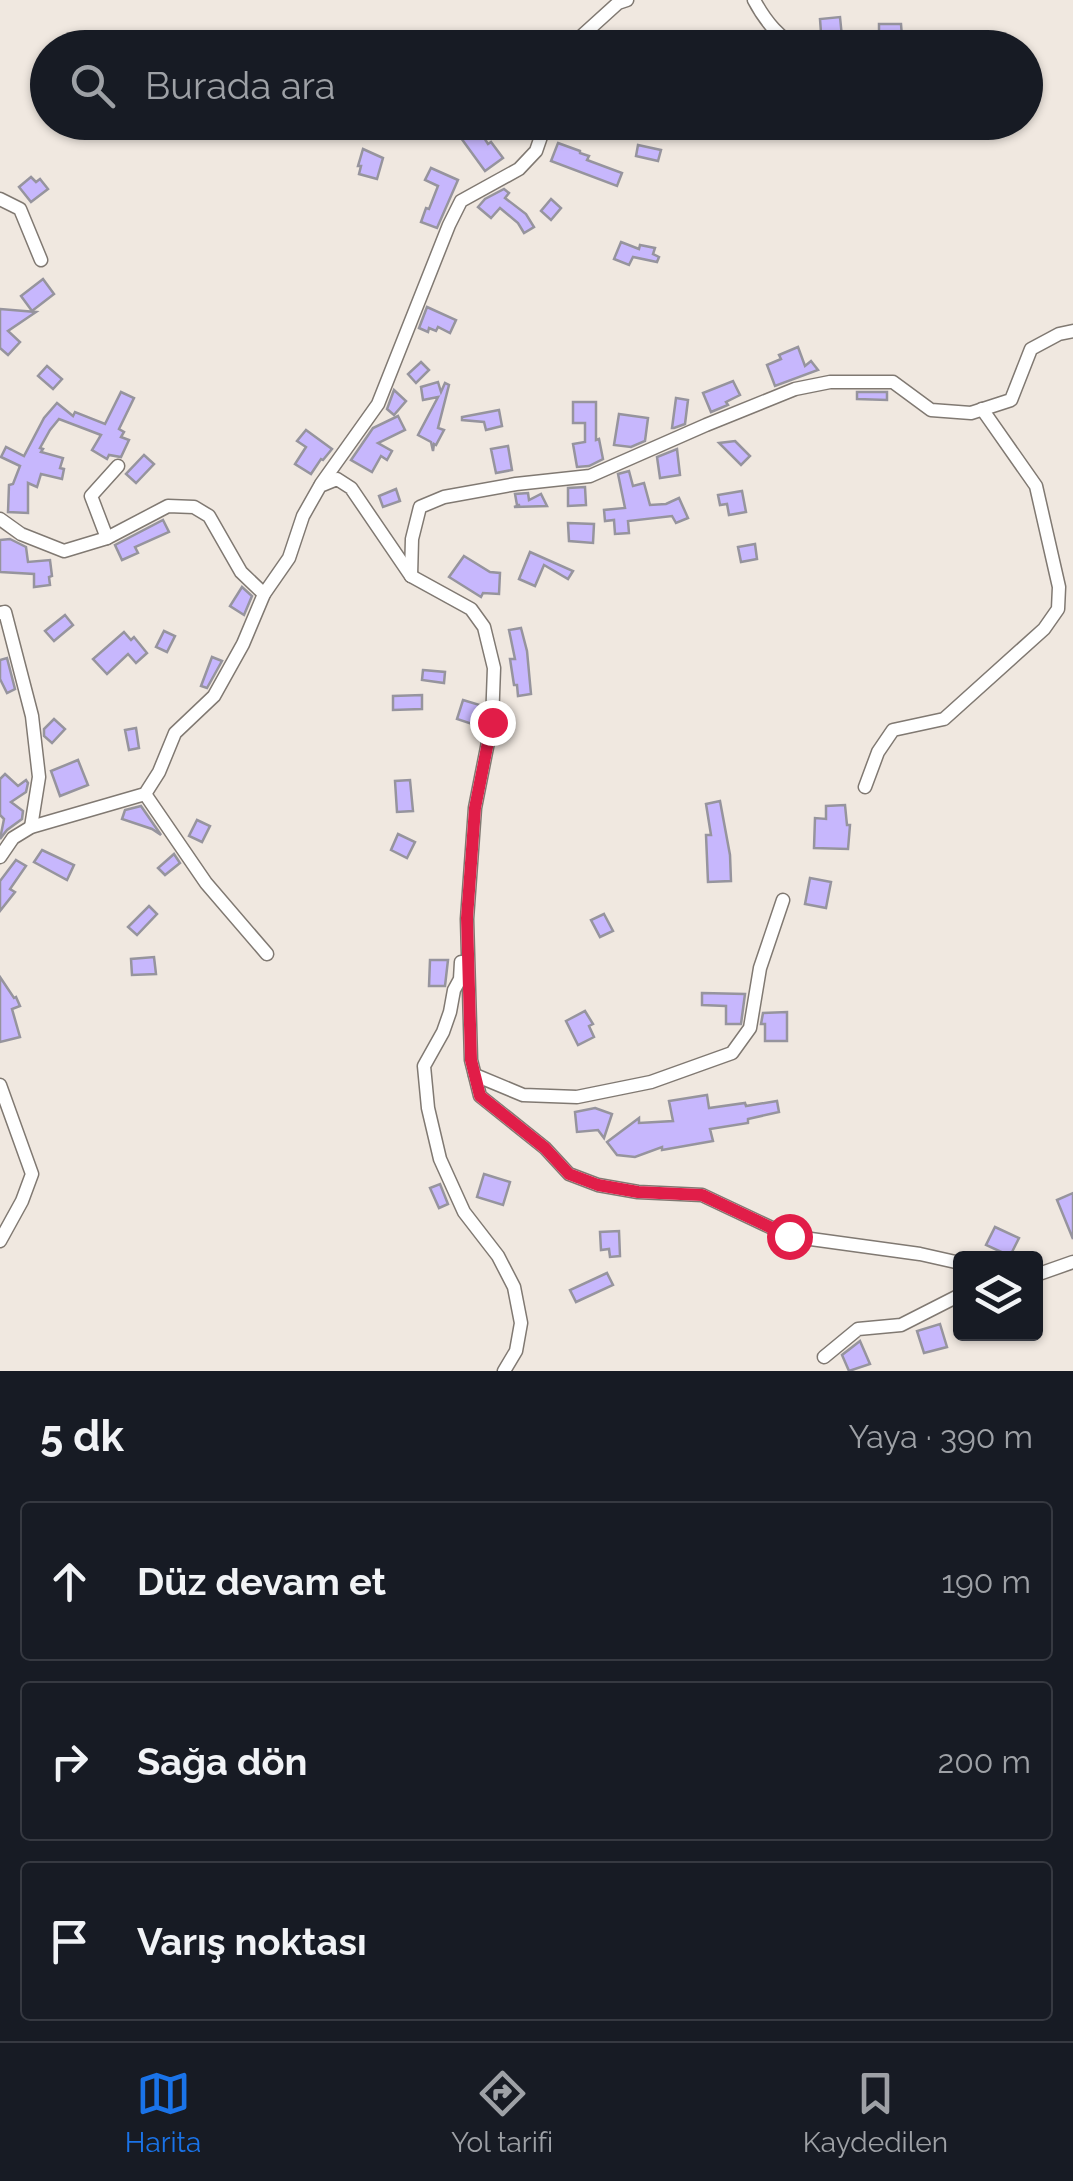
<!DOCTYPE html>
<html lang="tr">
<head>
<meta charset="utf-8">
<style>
  body { margin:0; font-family:Raleway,sans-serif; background:#20242c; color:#f1f3f6 }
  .controls { position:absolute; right:30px; bottom:30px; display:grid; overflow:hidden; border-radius:10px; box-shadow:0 2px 8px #0004 }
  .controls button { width:90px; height:90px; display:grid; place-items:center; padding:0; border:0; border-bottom:2px solid #363941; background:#171b24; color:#f1f3f6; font:50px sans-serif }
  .stop { position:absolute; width:30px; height:30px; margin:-22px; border:8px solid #e11d48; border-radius:50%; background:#fff }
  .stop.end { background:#e11d48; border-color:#fff; box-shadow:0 2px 10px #0008 }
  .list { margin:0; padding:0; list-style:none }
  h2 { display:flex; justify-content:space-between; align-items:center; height:130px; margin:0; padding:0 40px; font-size:42px }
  h2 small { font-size:32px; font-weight:400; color:#9ea1a6 }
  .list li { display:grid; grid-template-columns:65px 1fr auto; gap:30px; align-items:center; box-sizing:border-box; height:160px; margin:0 20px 20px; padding:0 20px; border:2px solid #363941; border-radius:10px }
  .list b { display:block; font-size:38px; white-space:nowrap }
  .list em { font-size:32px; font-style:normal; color:#9ea1a6 }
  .icon { flex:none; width:55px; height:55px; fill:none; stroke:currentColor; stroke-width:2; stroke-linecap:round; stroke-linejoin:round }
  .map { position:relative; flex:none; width:1073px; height:1371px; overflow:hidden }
  .search { position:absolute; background:#171b24; box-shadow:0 2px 8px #0004; left:30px; right:30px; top:30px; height:110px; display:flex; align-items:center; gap:25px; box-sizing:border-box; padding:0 35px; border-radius:55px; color:#9ea1a6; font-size:38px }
  .sheet { height:670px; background:#171b24 }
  nav { display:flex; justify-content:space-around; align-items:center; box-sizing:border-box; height:140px; border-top:2px solid #363941; background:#171b24; font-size:28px; color:#9ea1a6 }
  nav a { display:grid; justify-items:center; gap:5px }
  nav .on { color:#1a73e8 }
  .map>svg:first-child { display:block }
  .building { fill:#c7b7fd; stroke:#96949d; stroke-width:2.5 }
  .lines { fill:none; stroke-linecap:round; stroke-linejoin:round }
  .minor-casing { stroke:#807972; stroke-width:15 }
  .minor { stroke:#fff; stroke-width:12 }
  .route { stroke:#e11d48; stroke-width:12 }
</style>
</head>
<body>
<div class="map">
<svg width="1073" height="1371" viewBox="0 0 1073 1371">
  <rect width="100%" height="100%" fill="#f0e8e0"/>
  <g class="building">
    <path d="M840,17L842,37L832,40L828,46H822L820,19Z"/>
    <path d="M879,24H901L902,37H879Z"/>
    <path d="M460,122H474L488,144L491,142L503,158L485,171L453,127Z"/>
    <path d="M558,143L580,151V153L589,156L587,160L622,173L617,186L551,161Z"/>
    <path d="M638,145L661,150L658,161L636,156Z"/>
    <path d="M363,149L383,158L377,179L359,174L361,166H358Z"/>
    <path d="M431,168L458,180L437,228L421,222L426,208L429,209L438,186L425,180Z"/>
    <path d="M31,177L36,182L40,179L48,189L31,202L19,187Z"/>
    <path d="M504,189L509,193L505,198L526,214L534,227L524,233L518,223L500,208L491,218L478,207L485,199Z"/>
    <path d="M551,199L561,208L551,220L541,211Z"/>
    <path d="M621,242L639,249L640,245L655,248L653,254L659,257L657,262L633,257L629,265L614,259Z"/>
    <path d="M43,279L54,294L32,311L21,296Z"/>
    <path d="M427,307L456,320L450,333L438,327L436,331L429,328L428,332L419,328Z"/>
    <path d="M0,309L36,312L8,331L20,342L8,355L0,348Z"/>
    <path d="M798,347L805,366L811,361L818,370L775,386L767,365L781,359L779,355Z"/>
    <path d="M421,362L429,370L416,383L408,374Z"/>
    <path d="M47,366L62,379L53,389L38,376Z"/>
    <path d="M733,381L740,395L726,402L728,405L711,412L703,393Z"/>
    <path d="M438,382L441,392L445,383L449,385L438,428L444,430L436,445L434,444L433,451L431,442L418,435L438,397L423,400L421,387Z"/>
    <path d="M394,390L406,401L394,415L387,409Z"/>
    <path d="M121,392L134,398L119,429L124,432L121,437L129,440L121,457L109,455L107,459L92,450L101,435L59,419L50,430L40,448L43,449L41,452L63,458L60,468L64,469L62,479L41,474L37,487L28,483V513L8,512L9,485L13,484L20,466L1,457L6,447L24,456L44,418L57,403L73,416L75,412L105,424Z"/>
    <path d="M857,392H887V400L857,399Z"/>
    <path d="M676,398L688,400L685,424L674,428H672Z"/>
    <path d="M573,402H596V440L599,439L603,459L589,466L577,467L573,444L585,442V423H573Z"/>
    <path d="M499,410L502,426L486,430L484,422L462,420V417Z"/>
    <path d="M619,414L648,418L645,441L631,447L614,445Z"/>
    <path d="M398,416L405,430L378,443L392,451L387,460L381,456L372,472L351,460L373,428Z"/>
    <path d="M306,430L332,449L323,460L321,459L311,474L295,464L306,447L297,441Z"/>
    <path d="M735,441L750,456L741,465L719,443Z"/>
    <path d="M508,446L512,470L496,473L491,449Z"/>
    <path d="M677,449L680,475L660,478L657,457Z"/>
    <path d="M144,455L154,464L136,483L126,474Z"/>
    <path d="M629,471L633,486L644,483L650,505L666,504L679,498L688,518L676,523L672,516L628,521L629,533L615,534L614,520L605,521L604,510L625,508L618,474Z"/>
    <path d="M585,487L586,505L568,506V488Z"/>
    <path d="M396,489L400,501L383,507L379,496Z"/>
    <path d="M742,491L746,512L729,515L727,504L720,505L718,495Z"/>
    <path d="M528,493L529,500L541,494L547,506L514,507L520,505H517L515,494Z"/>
    <path d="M163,520L169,532L135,547L138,553L122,560L115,545Z"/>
    <path d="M568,523L594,524L593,543L569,541Z"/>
    <path d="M10,539L26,547L28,562L50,560L52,576L49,577L50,585L34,587V574L0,572V540Z"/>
    <path d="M755,544L757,559L741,562L738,547Z"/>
    <path d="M530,552L573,571L568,579L544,565L535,586L519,579Z"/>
    <path d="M464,556L490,572L500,573L499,594L483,593L481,597L449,577Z"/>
    <path d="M242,587L252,596L244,615L230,606Z"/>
    <path d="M65,615L73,625L54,641L45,631Z"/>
    <path d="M521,628L527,651L531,694L518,696L517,685H514L510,659H515L509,630Z"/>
    <path d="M164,631L175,636L167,652L156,647Z"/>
    <path d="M124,632L131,640L134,637L147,653L136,663L128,654L107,674L93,659Z"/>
    <path d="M212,657L222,661L207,688L201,686Z"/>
    <path d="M7,658L15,689L7,693L0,679V660Z"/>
    <path d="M423,670L445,672L444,683L422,680Z"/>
    <path d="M422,695V709L393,710V696Z"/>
    <path d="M463,700L483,706L478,726L457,719Z"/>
    <path d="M54,719L65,729L52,743L44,736V729Z"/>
    <path d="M136,728L139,748L129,750L125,730Z"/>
    <path d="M78,760L88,785L60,796L51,771Z"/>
    <path d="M5,774L18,786L26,780L28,783L26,792L11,802L23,811L22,819L7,830L0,839L4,819L0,815V779Z"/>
    <path d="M410,780L413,811L397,812L395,781Z"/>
    <path d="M720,801L730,855L731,881L708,882L706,835H711L706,804Z"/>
    <path d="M845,805L847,825H850L848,849L814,848L815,818L826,819V806Z"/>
    <path d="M141,806L161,835L152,829L122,819L125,810Z"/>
    <path d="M197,820L210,826L202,842L189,836Z"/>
    <path d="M398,834L415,842L407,858L391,850Z"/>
    <path d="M42,850L74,865L67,880L34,862Z"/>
    <path d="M174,854L180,863L165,875L158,868Z"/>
    <path d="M16,860L26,866L10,889L15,892L0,911V881Z"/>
    <path d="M810,878L831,882L826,908L805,904Z"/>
    <path d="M149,906L157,914L137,935L128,927Z"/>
    <path d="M604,914L613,931L600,937L591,920Z"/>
    <path d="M154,957L156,974L132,975L131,959Z"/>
    <path d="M430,960H448L445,986H429Z"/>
    <path d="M0,977L14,998L16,997L20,1006L12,1009L20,1037L0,1042Z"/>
    <path d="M702,993L745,994L741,1024H726V1006L702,1005Z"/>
    <path d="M585,1011L593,1024L589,1026L594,1037L578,1045L566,1021Z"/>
    <path d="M787,1012V1041H765V1024H761L763,1013Z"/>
    <path d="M707,1095L709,1108L745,1103L746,1106L777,1101L779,1112L748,1119V1123L710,1129L713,1141L662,1150V1147L635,1157L617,1155L607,1142L639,1118V1123L673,1121L669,1101Z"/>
    <path d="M595,1108L612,1114L604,1138L598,1130L577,1132L575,1112Z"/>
    <path d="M484,1174L510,1182L503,1205L477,1197Z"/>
    <path d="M440,1184L448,1204L439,1208L430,1188Z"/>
    <path d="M1073,1193V1239L1057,1200Z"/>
    <path d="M995,1227L1019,1238L1010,1256L986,1245Z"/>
    <path d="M619,1231L620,1256L610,1257L609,1249L601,1250L600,1232Z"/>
    <path d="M607,1273L613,1285L576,1302L570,1290Z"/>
    <path d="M940,1324L947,1347L924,1353L917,1331Z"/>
    <path d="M860,1341L870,1364L849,1371L842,1355Z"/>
  </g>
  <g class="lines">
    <defs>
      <g id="minor">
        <path d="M754,0C764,19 781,42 802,48"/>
        <path d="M574,48L575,42L618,3L627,0"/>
        <path d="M838,48L860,43"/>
        <path d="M0,199L20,209L41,260"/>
        <path d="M321,484L378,404L449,225L461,201L519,169L536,151L546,122"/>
        <path d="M0,519L21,534L64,551L107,538L168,506L194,507L209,516L241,572L264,594"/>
        <path d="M107,538L91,496L118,466"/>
        <path d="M411,576L412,539L420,507L444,497L516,484L590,476L706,425L795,389L830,382H893L931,410L971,413L1011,400L1031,349L1059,334L1073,331"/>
        <path d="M0,613L5,612L32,716L39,777L31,827"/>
        <path d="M865,787L878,752L893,730L944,719L1044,629L1058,609L1059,587L1036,486L982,409"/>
        <path d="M145,794L206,883L267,954"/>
        <path d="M0,857L13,838L31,827L145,794L159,772L175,733L214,696L243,644L264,594L289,558L303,516L320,486L337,479L351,488L411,576L471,609L484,627L494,668L492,722L475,808L467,919L471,1060L480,1096L545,1148L569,1174L598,1185L638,1192L702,1195L789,1236L920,1254L960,1263"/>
        <path d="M461,962L460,979L454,990L450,1012L443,1032L424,1066L428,1108L440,1159L464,1212L498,1256L514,1287L521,1323L516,1351L504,1371"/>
        <path d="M475,1075L523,1095L577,1097L651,1082L732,1053L750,1028L760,968L783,900"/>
        <path d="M0,1085L32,1174L22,1201L0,1241"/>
        <path d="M1036,1275L1073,1262"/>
        <path d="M824,1357L858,1329L901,1325L960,1295"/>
      </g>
    </defs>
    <use href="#minor" class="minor-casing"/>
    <use href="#minor" class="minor"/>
  </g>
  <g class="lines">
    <path class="route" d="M492,722L475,808L467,918L471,1060L480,1096L545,1148L569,1174L598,1185L638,1192L702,1195L789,1236"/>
  </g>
</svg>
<div class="controls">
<button><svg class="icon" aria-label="layers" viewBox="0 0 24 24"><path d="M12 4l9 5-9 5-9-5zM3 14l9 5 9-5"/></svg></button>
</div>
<div class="stop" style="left:789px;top:1236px"></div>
<div class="stop end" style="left:492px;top:722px"></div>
<div class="search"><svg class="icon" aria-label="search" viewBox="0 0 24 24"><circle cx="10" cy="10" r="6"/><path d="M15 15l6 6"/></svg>Burada ara</div>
</div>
<section class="sheet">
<h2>5 dk<small>Yaya · 390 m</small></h2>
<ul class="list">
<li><svg class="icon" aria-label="ahead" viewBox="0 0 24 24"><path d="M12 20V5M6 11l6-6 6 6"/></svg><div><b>Düz devam et</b></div><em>190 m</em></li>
<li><svg class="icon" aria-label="right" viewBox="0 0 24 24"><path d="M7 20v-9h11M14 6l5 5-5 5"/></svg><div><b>Sağa dön</b></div><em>200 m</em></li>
<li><svg class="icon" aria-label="arrive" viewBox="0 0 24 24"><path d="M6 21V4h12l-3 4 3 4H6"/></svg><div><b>Varış noktası</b></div></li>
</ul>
</section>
<nav>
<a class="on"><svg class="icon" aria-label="map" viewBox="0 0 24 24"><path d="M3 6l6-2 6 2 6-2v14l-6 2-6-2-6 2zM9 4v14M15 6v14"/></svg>Harita</a>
<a><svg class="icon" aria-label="directions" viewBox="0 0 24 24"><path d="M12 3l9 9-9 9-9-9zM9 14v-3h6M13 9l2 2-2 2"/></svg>Yol tarifi</a>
<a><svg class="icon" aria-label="saved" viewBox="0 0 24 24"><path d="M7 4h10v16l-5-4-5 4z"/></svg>Kaydedilen</a>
</nav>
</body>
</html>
